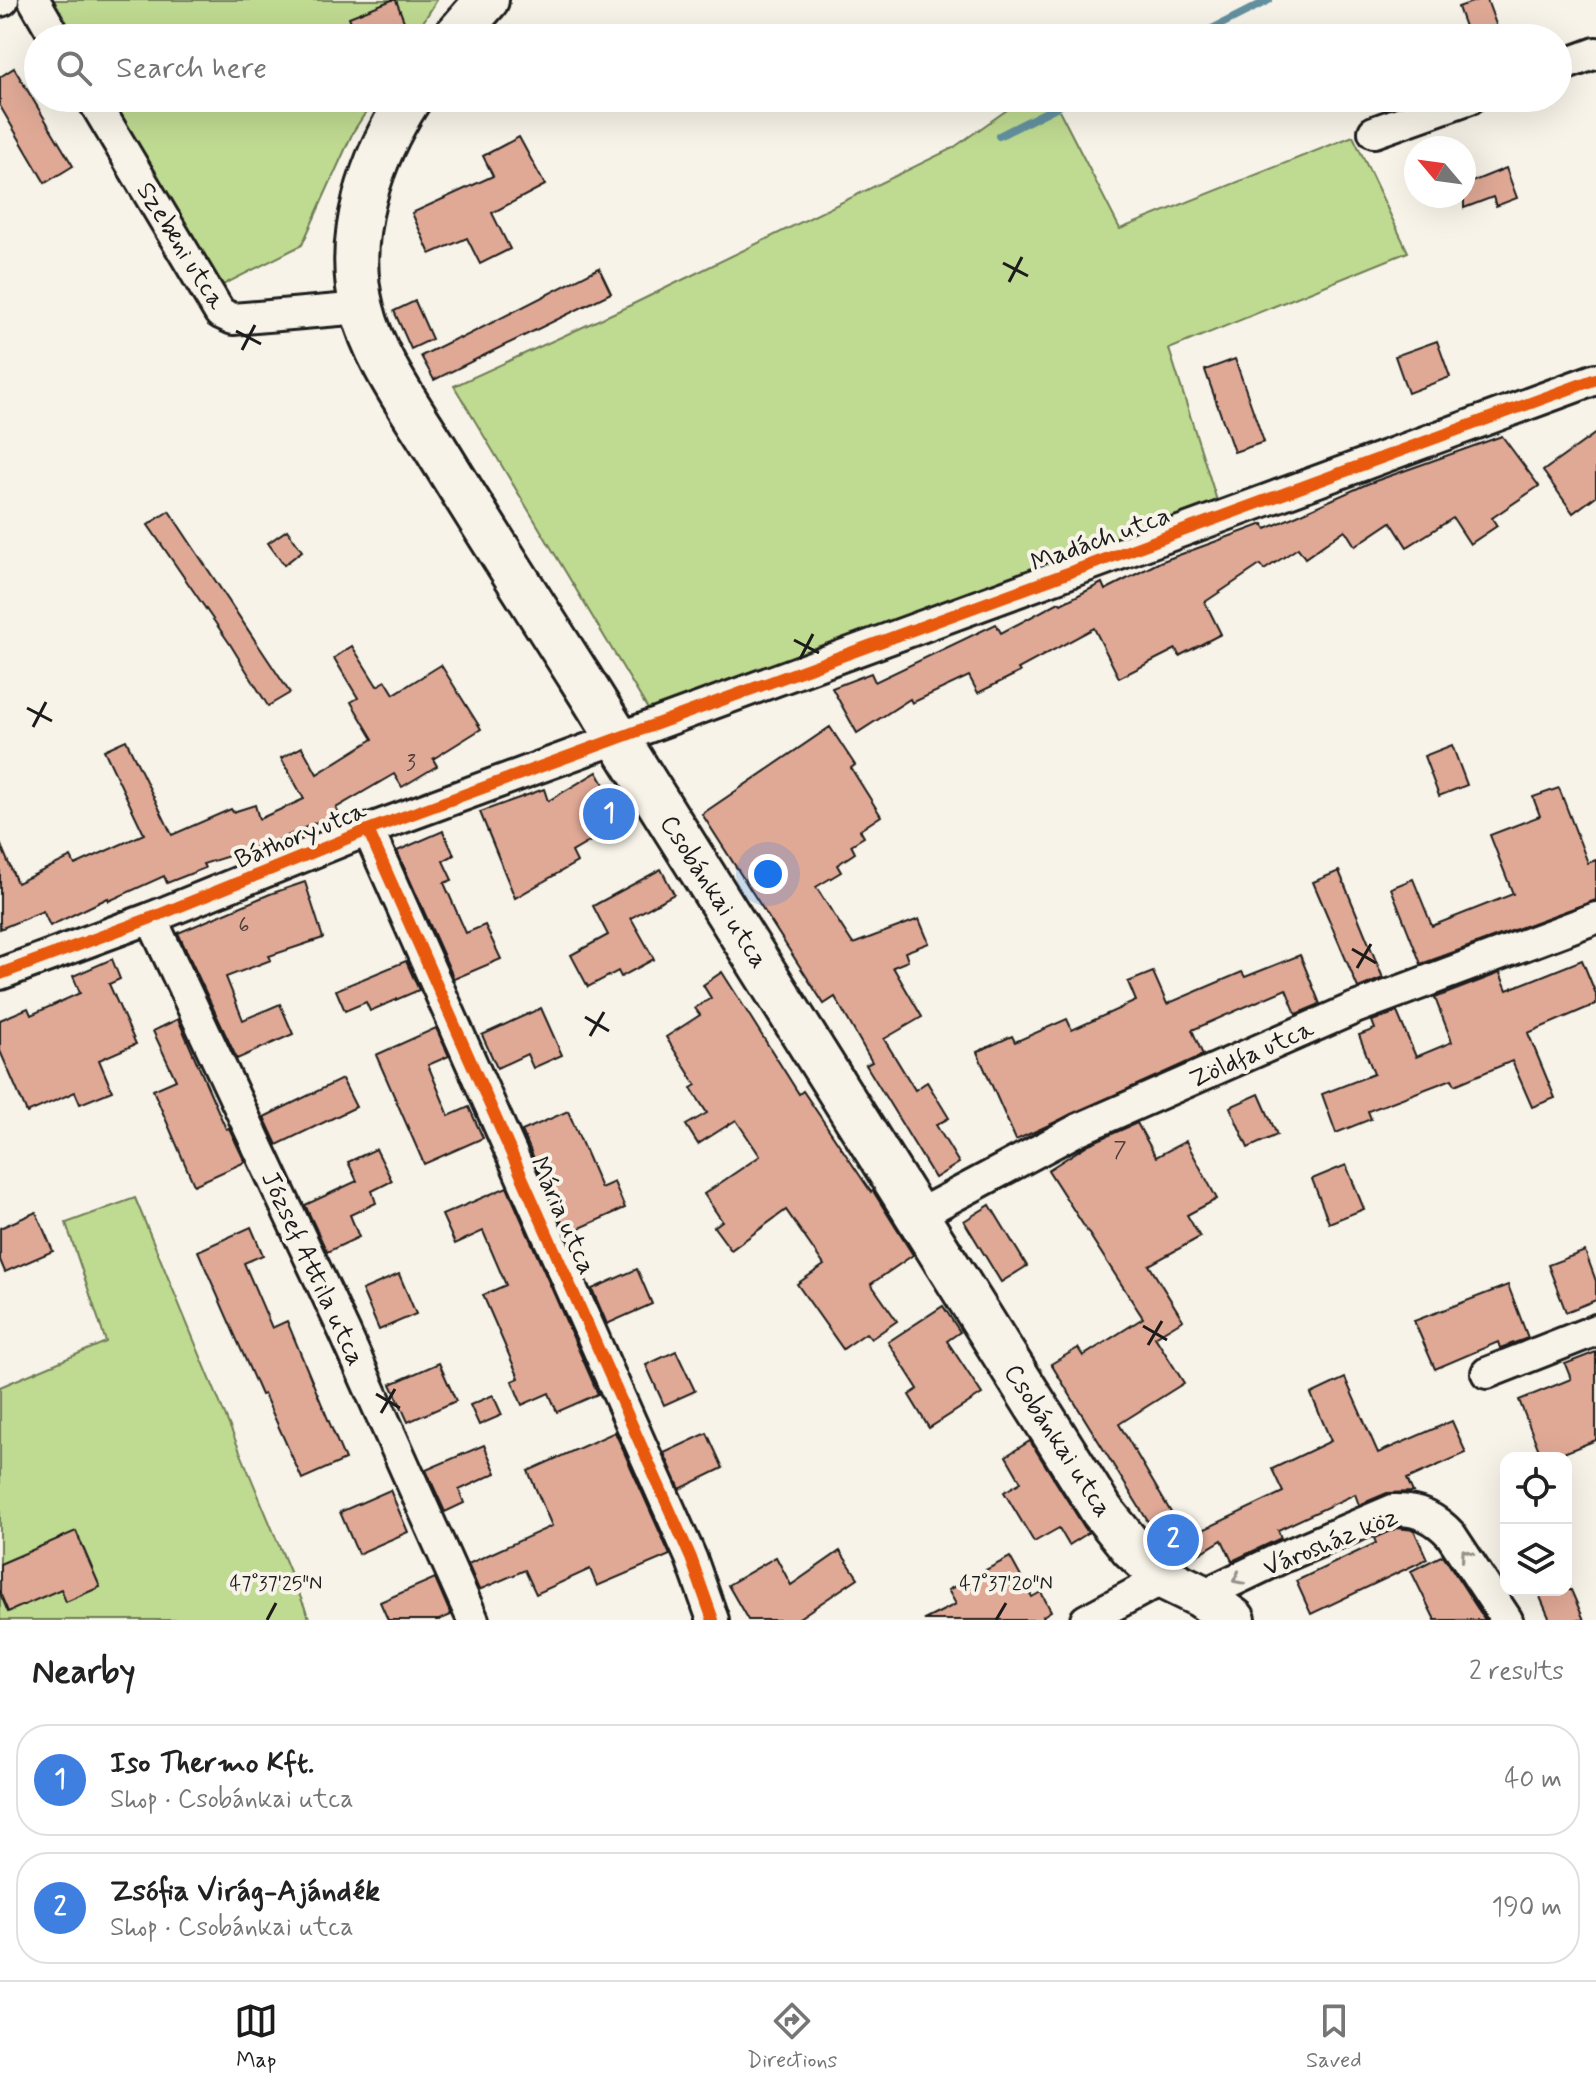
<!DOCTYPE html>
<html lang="en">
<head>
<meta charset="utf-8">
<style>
  body { margin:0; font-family:Mynerve,sans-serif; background:#f6f6f6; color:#222 }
  .controls { position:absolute; right:24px; bottom:24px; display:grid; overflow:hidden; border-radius:16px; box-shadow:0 8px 32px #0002 }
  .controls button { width:72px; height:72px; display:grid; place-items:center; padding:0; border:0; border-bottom:2px solid #e0e0e0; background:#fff; color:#222; font:40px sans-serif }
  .compass { position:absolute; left:1404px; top:136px; width:72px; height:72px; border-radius:50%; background:#fff; box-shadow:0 8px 32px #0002; rotate:299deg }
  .you { position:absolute; left:768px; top:874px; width:28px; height:28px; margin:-20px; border:6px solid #fff; border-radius:50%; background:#1a73e8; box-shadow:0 0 0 12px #1a73e833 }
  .badge { display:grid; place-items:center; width:52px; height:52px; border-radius:50%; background:#1c1c1c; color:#fff; font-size:26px; font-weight:700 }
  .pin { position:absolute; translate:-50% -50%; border:4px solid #fff; box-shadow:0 2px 8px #0006 }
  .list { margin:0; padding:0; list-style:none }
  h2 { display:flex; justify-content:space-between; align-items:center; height:104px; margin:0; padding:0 32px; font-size:34px }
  h2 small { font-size:26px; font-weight:400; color:#767676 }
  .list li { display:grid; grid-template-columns:52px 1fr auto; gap:24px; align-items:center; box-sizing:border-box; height:112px; margin:0 16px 16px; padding:0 16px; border:2px solid #e0e0e0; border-radius:32px }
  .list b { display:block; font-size:30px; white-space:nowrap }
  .list p { margin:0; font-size:26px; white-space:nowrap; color:#767676 }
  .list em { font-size:26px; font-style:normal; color:#767676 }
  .icon { flex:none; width:44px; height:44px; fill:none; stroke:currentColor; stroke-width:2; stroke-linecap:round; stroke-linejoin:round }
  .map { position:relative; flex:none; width:1596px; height:1620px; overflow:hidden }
  .search { position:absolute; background:#fff; box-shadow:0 8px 32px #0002; left:24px; right:24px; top:24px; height:88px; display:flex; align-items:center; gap:20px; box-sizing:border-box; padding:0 28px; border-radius:44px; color:#767676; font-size:30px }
  .sheet { height:360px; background:#fff }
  nav { display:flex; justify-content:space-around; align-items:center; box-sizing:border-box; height:112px; border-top:2px solid #e0e0e0; background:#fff; font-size:22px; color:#767676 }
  nav a { display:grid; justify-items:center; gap:4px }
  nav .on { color:#1c1c1c }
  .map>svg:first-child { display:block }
  .green { fill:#bfda91; stroke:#6e7b56; stroke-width:2 }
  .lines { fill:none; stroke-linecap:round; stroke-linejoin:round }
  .stream { stroke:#64909f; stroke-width:8 }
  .building { fill:#e0a996; stroke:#1c1c1c; stroke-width:2 }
  .street-casing { stroke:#1c1c1c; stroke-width:36 }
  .secondary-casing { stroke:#1c1c1c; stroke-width:48 }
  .street { stroke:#f7f3e8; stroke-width:30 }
  .secondary { stroke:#f7f3e8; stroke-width:42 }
  .cycleway-casing { stroke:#f7f3e8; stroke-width:17 }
  .cycleway { stroke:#e8590c; stroke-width:12 }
  .oneway { stroke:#94928c }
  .ticks { fill:none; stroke:#1c1c1c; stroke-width:3 }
  .labels { text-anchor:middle; stroke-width:8; stroke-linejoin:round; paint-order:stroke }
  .number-label { font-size:22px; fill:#4d3f3a }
  .street-label { font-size:26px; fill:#1c1c1c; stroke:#f7f3e8 }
  .ticks-label { font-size:20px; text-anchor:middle; fill:#1c1c1c; stroke:#f7f3e8; stroke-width:8; stroke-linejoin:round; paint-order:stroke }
</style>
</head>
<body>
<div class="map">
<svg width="1596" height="1620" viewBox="0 0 1596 1620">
  <rect width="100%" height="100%" fill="#f7f3e8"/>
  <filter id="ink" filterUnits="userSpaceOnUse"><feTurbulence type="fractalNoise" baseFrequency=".0125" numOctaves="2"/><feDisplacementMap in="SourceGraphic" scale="16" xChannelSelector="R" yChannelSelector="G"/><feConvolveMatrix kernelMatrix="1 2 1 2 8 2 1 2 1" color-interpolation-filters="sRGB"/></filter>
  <g filter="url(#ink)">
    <g class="green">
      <path d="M41,0H437L413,38H63Z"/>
      <path d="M100,98H375L353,132L302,245L215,289Z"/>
      <path d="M1024,98H1053L1120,229L1353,136L1408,252L1169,349L1219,507L652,716L454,386L631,305L953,148Z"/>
      <path d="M135,1198L310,1620H0V1387L106,1342L66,1223Z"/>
    </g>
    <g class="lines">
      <g class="stream">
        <path d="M1194,38L1269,0"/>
        <path d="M999,136L1074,98"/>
      </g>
    </g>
    <g class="building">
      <path d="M392,0H396L408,32L392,38H358L349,17Z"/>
      <path d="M1478,0H1487L1501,38H1469L1458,7Z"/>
      <path d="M14,68L73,166L45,183L0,106V77Z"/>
      <path d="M519,137L545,185L492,213L510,249L480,264L467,238L430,254L412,213L493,176L483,156Z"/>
      <path d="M1506,168L1517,198L1496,206L1493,197L1464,208V185Z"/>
      <path d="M599,268L611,293L434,380L421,356L459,337L460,339Z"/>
      <path d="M415,301L432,339L411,349L394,311Z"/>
      <path d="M1437,341L1450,377L1408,393L1395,356Z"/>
      <path d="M1235,359L1264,442L1234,452L1205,370Z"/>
      <path d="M1596,433V496L1573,513L1543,471Z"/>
      <path d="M1502,436L1539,486L1492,518L1497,526L1470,544L1453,518L1407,547L1391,522L1355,546L1345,530L1305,558L1298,548L1264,570L1260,565L1205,602L1221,634L1179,656L1176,649L1119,678L1094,628L1018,669L1020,672L978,693L969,676L912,703L910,699L857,733L832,688L871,673L875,682L996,624L1001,633L1059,602L1061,604L1102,583L1105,590L1160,562L1263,524L1266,529L1367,484Z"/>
      <path d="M169,511L290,693L268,706L230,644L148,525Z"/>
      <path d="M287,530L302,551L284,565L268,543Z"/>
      <path d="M352,646L377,686L386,681L394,694L441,665L481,729L433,759L437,766L402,787L394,774L336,808L338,812L277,841L203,864L205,868L167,883L164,876L109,901L108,898L50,926L43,911L0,929V843L17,883L71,857L75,865L144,834L104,750L126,740L172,835L231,809L233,812L255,805L259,819L304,799L281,758L302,747L317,774L373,739L351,702L358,698L334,658Z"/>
      <path d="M830,727L855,765L851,768L881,816L860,830L864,837L851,845L855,853L837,865L841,872L816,887L853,944L919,919L929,943L905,952L908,961L893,967L922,1017L884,1039L915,1090L927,1082L949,1118L936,1125L959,1163L935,1178L866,1065L872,1062L835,997L824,1004L702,814Z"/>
      <path d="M1452,745L1467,785L1439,796L1424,756Z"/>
      <path d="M597,772L625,821L572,852L577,862L515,898L480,812L544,789L548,801Z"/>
      <path d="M1559,788L1588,863L1596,860V900L1421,964L1391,888L1413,879L1432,926L1513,894L1490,835L1540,816L1533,797Z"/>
      <path d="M443,831L454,855L443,861L452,880L444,883L466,933L485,925L501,959L454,979L397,851Z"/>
      <path d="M661,869L674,894L631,918L654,959L621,977L618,971L588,987L571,955L608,935L593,906Z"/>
      <path d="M1339,871L1383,978L1358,988L1313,882Z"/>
      <path d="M305,882L323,938L269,956L271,960L226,977L243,1020L280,1004L293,1034L237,1059L178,933L270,894Z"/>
      <path d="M1300,955L1320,1004L1296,1014L1286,989L1192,1030L1203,1055L1016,1140L977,1052L1012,1036L1015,1042L1067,1019L1072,1030L1136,1001L1128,982L1153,972L1167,1004L1242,972L1245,977Z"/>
      <path d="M112,959L120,979L109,984L136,1044L99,1060L112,1091L80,1104L75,1092L27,1113L0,1051V1020L28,1008L31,1015L80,993L73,976Z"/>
      <path d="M1582,960L1596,994V1004L1528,1033L1555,1098L1532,1107L1512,1061L1455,1085L1452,1079L1368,1111L1371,1119L1336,1133L1322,1094L1374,1074L1359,1035L1375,1029L1372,1021L1397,1012L1416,1057L1452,1042L1435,998L1500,973L1507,990Z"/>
      <path d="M406,961L419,990L370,1011L366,1002L345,1011L336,990Z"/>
      <path d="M722,972L799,1094L803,1091L871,1192L873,1191L913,1255L871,1284L897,1321L871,1339L866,1333L843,1349L797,1284L824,1265L786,1210L731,1250L714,1227L722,1221L704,1194L760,1156L736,1120L698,1144L686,1125L707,1113L691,1088L696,1085L666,1037L700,1015L695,1008L711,998L703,985Z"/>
      <path d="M541,1008L562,1055L533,1068L527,1054L497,1068L482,1035Z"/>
      <path d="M178,1019L226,1129L229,1128L245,1162L194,1185L153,1090L176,1080L153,1031Z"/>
      <path d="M436,1028L449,1056L428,1065L449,1116L469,1107L483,1138L424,1164L376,1055Z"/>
      <path d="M342,1079L356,1107L277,1145L264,1117Z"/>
      <path d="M1259,1094L1277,1135L1248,1148L1230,1107Z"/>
      <path d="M568,1111L601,1188L614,1182L625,1208L567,1234L522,1131Z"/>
      <path d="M1137,1123L1156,1157L1186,1141L1217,1199L1187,1215L1200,1237L1149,1265L1183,1320L1155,1337L1184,1383L1119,1424L1186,1538L1283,1492L1272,1469L1331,1441L1311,1394L1345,1378L1378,1453L1452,1421L1466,1453L1407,1479L1413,1492L1387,1493L1359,1505L1355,1494L1278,1530L1281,1538L1232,1561L1222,1540L1186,1562L1178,1558L1160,1541L1051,1364L1078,1348L1083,1356L1143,1318L1048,1170L1089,1144Z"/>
      <path d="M376,1149L392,1181L372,1191L376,1203L350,1215L359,1237L327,1252L305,1205L357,1181L348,1162Z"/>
      <path d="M1346,1165L1364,1209L1329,1223L1312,1179Z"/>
      <path d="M507,1187L598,1394L557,1412L549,1393L522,1405L512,1381L519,1378L483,1295L506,1285L483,1231L455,1244L442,1215Z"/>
      <path d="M990,1205L1027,1266L1001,1282L964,1221Z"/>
      <path d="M36,1212L53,1251L5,1272L0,1260V1228Z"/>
      <path d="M251,1227L263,1255L244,1263L272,1328L287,1321L345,1460L302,1479L264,1394L261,1395L198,1251Z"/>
      <path d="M1585,1251L1596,1281V1300L1566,1312L1548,1265Z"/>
      <path d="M637,1269L652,1304L607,1324L592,1289Z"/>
      <path d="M399,1274L416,1314L379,1330L362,1290Z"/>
      <path d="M1508,1285L1528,1338L1500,1348L1498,1342L1435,1369L1414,1321Z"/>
      <path d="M943,1306L960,1332L947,1341L982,1394L929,1428L909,1395L918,1389L888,1342Z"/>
      <path d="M676,1351L695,1391L664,1405L646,1365Z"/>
      <path d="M1596,1352V1440L1551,1458H1542L1519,1400L1571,1379L1565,1364Z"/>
      <path d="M439,1363L456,1401L408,1422L391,1384Z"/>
      <path d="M493,1395L502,1415L479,1425L470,1405Z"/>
      <path d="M615,1432L670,1555L597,1586L590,1569L536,1594L525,1570L479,1590L468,1564L552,1526L528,1471Z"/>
      <path d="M707,1433L723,1468L680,1489L664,1453Z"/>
      <path d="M1030,1441L1088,1533L1069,1545L1059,1528L1034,1542L1004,1492L1021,1482L1006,1456Z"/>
      <path d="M484,1445L496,1473L459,1490L464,1503L445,1512L426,1470Z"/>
      <path d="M390,1490L408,1532L358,1554L340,1512Z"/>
      <path d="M1397,1528L1414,1530L1427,1559L1311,1614L1296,1581L1376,1543L1374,1538Z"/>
      <path d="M76,1531L100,1587L66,1602L61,1589L8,1612L0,1593V1564Z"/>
      <path d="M840,1551L858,1578L796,1620H748L728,1585L776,1557L791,1585Z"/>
      <path d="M1443,1555L1485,1620H1435L1411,1571Z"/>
      <path d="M1010,1557L1032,1597L1041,1592L1051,1611L1043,1616L1045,1620H924L956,1604L948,1590Z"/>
      <path d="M435,1578L451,1615L439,1620H388L380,1602Z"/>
      <path d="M1537,1590H1571L1584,1620H1550Z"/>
    </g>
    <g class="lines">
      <defs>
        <g id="street">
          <path d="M34,0L56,38"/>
          <path d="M0,1L3,0"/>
          <path d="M1558,67L1596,53"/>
          <path d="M92,98L220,313L233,319L362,308"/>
          <path d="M1374,132L1470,98"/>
          <path d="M368,830L691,1558L713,1620"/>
          <path d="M151,918L345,1333L473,1620"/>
          <path d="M0,974L151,918L368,830L1596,379"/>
          <path d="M918,1215L1079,1129L1355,1008L1596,918"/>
          <path d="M1487,1373L1596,1330"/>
          <path d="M1201,1596L1283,1557L1393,1510C1417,1509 1435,1517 1451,1535L1507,1620"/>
          <path d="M1086,1620L1164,1578"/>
        </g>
        <g id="secondary">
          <path d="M454,38L487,0"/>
          <path d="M410,98C371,158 344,236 362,308C374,358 408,404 434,446C481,523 530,599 579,676C754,953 927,1233 1102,1511L1132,1548L1164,1578L1201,1596L1234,1620"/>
        </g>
      </defs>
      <use href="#street" class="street-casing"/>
      <use href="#secondary" class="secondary-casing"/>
      <use href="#street" class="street"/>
      <use href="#secondary" class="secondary"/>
      <defs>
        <g id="cycleway">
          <path d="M368,830L691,1558L713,1620"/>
          <path d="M0,974L151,918L368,830L1596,379"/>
        </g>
      </defs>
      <use href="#cycleway" class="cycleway-casing"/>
      <use href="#cycleway" class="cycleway"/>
    </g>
    <defs><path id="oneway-chevron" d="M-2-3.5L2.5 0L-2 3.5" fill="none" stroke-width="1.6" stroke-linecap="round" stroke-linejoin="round" transform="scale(2)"/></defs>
    <g class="oneway">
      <use href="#oneway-chevron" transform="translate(1466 1554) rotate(-125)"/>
      <use href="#oneway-chevron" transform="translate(1238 1579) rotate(154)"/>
    </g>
  </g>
  <path class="ticks" d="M1003,263L1028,276M1009,282L1022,257M236,331L261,344M242,350L255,325M794,640L819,653M800,659L813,634M27,708L52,721M33,727L46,702M1352,949L1376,963M1357,968L1371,944M585,1017L609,1031M590,1036L604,1012M1143,1326L1167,1340M1148,1345L1162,1321M376,1394L400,1408M381,1413L395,1389M267,1620L276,1603M996,1620L1006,1603"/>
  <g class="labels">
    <g class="number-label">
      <text x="411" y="770">3</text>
      <text x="244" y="932">6</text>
      <text x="1120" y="1157">7</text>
    </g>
    <g class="street-label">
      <text transform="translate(182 245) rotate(58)" y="9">Szebeni utca</text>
      <text transform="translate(1100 538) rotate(-20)" y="9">Madách utca</text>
      <text transform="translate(300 834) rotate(-22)" y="9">Báthory utca</text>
      <text transform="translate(715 891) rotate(57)" y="9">Csobánkai utca</text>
      <text transform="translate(1251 1053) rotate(-24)" y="9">Zöldfa utca</text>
      <text transform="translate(564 1215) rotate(66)" y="9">Mária utca</text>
      <text transform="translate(314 1268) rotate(65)" y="9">József Attila utca</text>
      <text transform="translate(1059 1440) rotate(57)" y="9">Csobánkai utca</text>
      <text transform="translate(1330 1541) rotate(-22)" y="9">Városház köz</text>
    </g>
  </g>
  <g class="ticks-label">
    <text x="276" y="1590">47°37'25"N</text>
    <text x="1006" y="1590">47°37'20"N</text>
  </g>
</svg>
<div class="controls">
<button><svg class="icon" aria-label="locate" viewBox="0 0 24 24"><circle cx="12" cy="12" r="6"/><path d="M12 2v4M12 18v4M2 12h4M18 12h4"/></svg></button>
<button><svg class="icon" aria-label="layers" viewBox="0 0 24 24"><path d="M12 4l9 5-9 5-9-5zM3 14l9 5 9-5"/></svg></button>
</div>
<svg class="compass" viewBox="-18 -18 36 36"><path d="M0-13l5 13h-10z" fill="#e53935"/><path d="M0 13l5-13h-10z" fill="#767676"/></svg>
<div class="you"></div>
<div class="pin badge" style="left:609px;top:814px;background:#3f7fe0">1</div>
<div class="pin badge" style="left:1173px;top:1540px;background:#3f7fe0">2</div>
<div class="search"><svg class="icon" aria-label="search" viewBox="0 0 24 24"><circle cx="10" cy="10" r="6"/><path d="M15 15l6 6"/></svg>Search here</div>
</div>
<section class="sheet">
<h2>Nearby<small>2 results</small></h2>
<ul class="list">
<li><span class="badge" style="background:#3f7fe0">1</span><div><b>Iso Thermo Kft.</b><p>Shop · Csobánkai utca</p></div><em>40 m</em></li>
<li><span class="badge" style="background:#3f7fe0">2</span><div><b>Zsófia Virág-Ajándék</b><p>Shop · Csobánkai utca</p></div><em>190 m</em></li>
</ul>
</section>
<nav>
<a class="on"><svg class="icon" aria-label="map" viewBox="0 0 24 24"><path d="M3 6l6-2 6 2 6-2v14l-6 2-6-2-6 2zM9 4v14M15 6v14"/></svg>Map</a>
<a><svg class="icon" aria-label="directions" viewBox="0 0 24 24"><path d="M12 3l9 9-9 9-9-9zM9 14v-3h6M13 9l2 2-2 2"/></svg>Directions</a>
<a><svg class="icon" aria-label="saved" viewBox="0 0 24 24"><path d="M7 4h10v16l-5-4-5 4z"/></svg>Saved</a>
</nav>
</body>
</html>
